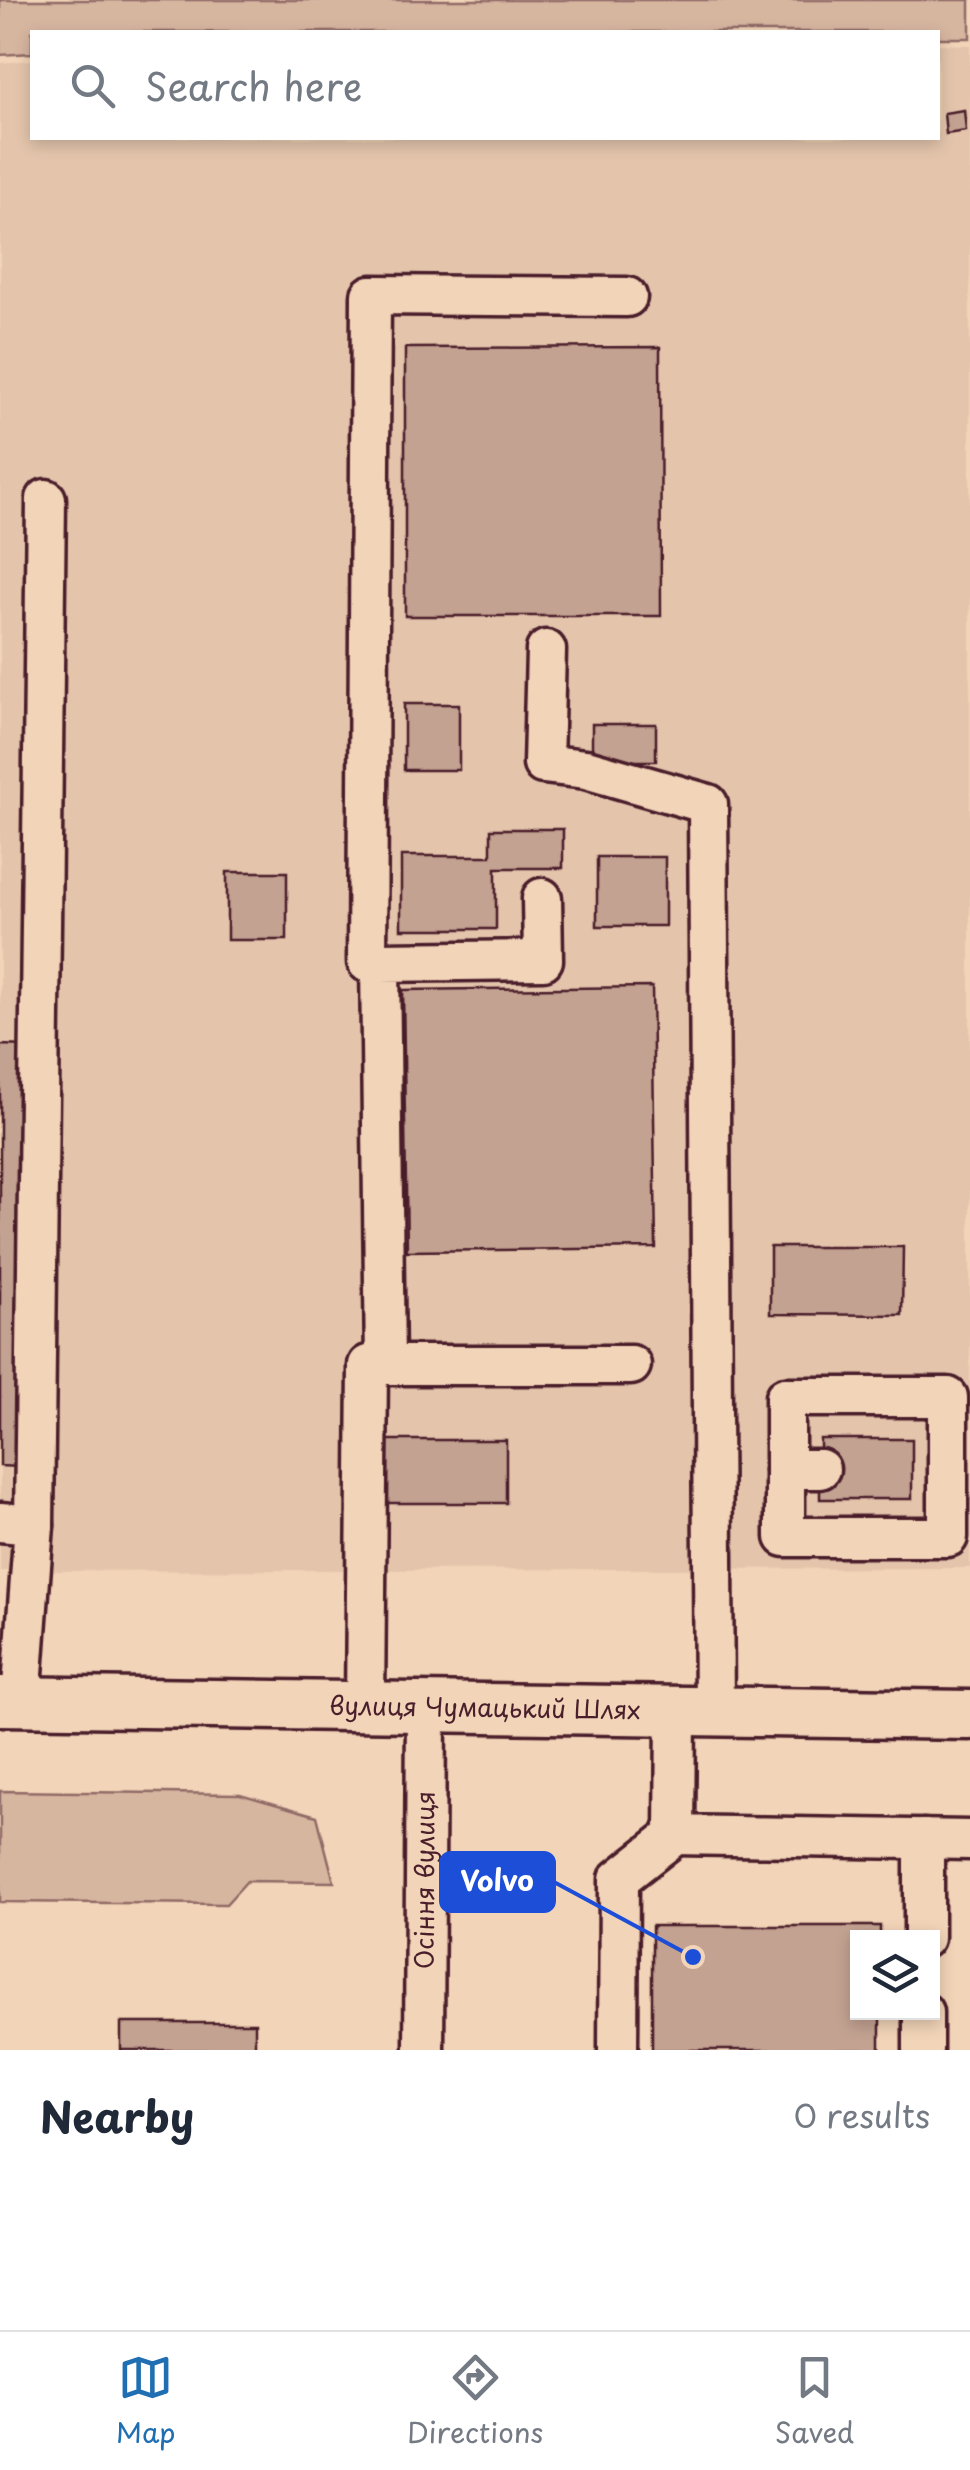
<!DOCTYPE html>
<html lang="en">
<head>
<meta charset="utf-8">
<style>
  body { margin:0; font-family:"Playpen Sans",sans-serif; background:#f2f2f3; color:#1f2937 }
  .controls { position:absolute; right:30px; bottom:30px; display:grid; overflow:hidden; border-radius:0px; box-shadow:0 5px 15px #0003 }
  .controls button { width:90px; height:90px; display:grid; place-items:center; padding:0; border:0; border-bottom:2px solid #e0e1e3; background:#fff; color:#1f2937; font:50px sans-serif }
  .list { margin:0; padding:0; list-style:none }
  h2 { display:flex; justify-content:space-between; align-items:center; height:130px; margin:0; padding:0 40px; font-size:42px }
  h2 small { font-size:32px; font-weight:400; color:#747a83 }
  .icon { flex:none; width:55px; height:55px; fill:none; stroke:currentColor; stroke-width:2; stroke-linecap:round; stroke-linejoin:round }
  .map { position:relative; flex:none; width:970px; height:2050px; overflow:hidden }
  .search { position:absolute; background:#fff; box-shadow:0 5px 15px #0003; left:30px; right:30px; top:30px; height:110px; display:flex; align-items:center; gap:25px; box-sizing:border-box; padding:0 35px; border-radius:0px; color:#747a83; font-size:38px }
  .sheet { height:280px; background:#fff }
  nav { display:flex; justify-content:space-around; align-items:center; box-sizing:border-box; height:140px; border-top:2px solid #e0e1e3; background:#fff; font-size:28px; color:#747a83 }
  nav a { display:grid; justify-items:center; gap:5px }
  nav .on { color:#1f6fb2 }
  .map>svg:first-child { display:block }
  .built { fill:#e4c5ac }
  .green { fill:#d7b6a0; stroke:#906a66; stroke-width:2.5 }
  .building { fill:#c3a291; stroke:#4a1f2b; stroke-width:2.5 }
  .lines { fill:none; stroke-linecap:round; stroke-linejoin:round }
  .minor-casing { stroke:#4a1f2b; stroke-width:45 }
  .major-casing { stroke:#4a1f2b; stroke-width:55 }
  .minor { stroke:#f2d4b8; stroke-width:38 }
  .major { stroke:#f2d4b8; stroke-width:48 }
  .labels { text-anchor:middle; stroke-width:10; stroke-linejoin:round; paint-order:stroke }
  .street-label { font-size:25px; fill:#4a1f2b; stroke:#f2d4b8 }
  .leader { fill:none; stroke:#1d4ed8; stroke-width:4 }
  .callout-dot { fill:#1d4ed8; stroke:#f2d4b8; stroke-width:4 }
  .callout { fill:#1d4ed8; stroke:#1d4ed8; stroke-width:4 }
  .callout-label { font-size:28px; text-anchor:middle; font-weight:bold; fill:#fff }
</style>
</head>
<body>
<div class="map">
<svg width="970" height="2050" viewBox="0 0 970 2050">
  <rect width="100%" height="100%" fill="#f2d4b8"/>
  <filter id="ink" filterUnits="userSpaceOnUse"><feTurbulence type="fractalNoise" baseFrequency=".01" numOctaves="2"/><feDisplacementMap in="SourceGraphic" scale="20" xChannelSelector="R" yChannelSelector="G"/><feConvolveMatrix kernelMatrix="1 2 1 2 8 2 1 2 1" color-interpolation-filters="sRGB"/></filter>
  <g filter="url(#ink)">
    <path class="built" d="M938,44L970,45V1568L0,1571V63L32,60V138H938Z"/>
    <g class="green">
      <path d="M0,0H970V38H938V32H32V53L0,55Z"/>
      <path d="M0,1791L240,1794L317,1816L334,1882L247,1881L226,1904L0,1902Z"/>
    </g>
    <g class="building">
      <path d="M964,110L966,131L946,134L944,113Z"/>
      <path d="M660,347L661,616H405V348Z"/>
      <rect x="404" y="704" width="55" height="66"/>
      <rect x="592" y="724" width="64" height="37"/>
      <path d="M491,829H563V868H496V929H401V856H491Z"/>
      <rect x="597" y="857" width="68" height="69"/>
      <rect x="227" y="872" width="60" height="68"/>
      <path d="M652,987L656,1248L407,1251L403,990Z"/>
      <path d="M0,1045L26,1046L19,1467L0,1466Z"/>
      <path d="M770,1247H903L902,1315L770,1314Z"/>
      <rect x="820" y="1439" width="92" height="60"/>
      <rect x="382" y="1440" width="124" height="63"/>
      <path d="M652,1926H880V1938H858V2012H880V2050H652Z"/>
      <rect x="121" y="2023" width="134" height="27"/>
    </g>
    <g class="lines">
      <defs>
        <g id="minor">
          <path d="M546,650L543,764L586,769L708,804L714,1712"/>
          <path d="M380,962H367L371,295L627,297"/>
          <path d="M385,1365L380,962L543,960L542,898"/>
          <rect x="785" y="1397" width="163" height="140"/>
          <path d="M785,1469H820"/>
          <path d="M0,1522L34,1525L21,1701"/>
          <path d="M34,1525L46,499"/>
          <path d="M365,1707L368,1365H631"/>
          <path d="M676,1711L675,1835L970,1840"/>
          <path d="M924,1938V1839"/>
          <path id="s1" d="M424,2050L426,1708"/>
          <path d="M618,2050L619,1879L675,1835"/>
          <path d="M923,2050V2012"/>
        </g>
        <g id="major">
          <path id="s2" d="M0,1701L970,1715"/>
        </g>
      </defs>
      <use href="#minor" class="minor-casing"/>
      <use href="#major" class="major-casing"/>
      <use href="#minor" class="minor"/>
      <use href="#major" class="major"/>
    </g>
  </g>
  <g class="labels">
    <g class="street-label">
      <text dy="9" stroke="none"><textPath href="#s2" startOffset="485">вулиця Чумацький Шлях</textPath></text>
      <text dy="9" stroke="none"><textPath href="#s1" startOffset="170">Осіння вулиця</textPath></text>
    </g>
  </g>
  <path class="leader" d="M693 1957L554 1882"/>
  <circle class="callout-dot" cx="693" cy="1957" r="10"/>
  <rect class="callout" x="441" y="1853" width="113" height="58" rx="10"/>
  <g class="callout-label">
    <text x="497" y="1891">Volvo</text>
  </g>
</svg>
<div class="controls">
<button><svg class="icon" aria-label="layers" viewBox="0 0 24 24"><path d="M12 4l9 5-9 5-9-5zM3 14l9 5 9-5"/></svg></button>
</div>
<div class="search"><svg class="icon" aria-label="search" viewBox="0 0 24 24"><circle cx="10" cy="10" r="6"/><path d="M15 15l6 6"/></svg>Search here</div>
</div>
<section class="sheet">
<h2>Nearby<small>0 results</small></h2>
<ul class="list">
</ul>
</section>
<nav>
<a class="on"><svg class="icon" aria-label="map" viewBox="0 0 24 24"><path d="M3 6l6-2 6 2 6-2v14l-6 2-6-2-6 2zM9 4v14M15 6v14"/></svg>Map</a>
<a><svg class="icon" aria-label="directions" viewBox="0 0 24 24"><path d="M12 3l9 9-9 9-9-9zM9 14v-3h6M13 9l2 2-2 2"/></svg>Directions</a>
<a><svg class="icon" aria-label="saved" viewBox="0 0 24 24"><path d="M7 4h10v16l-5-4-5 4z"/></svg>Saved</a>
</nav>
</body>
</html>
